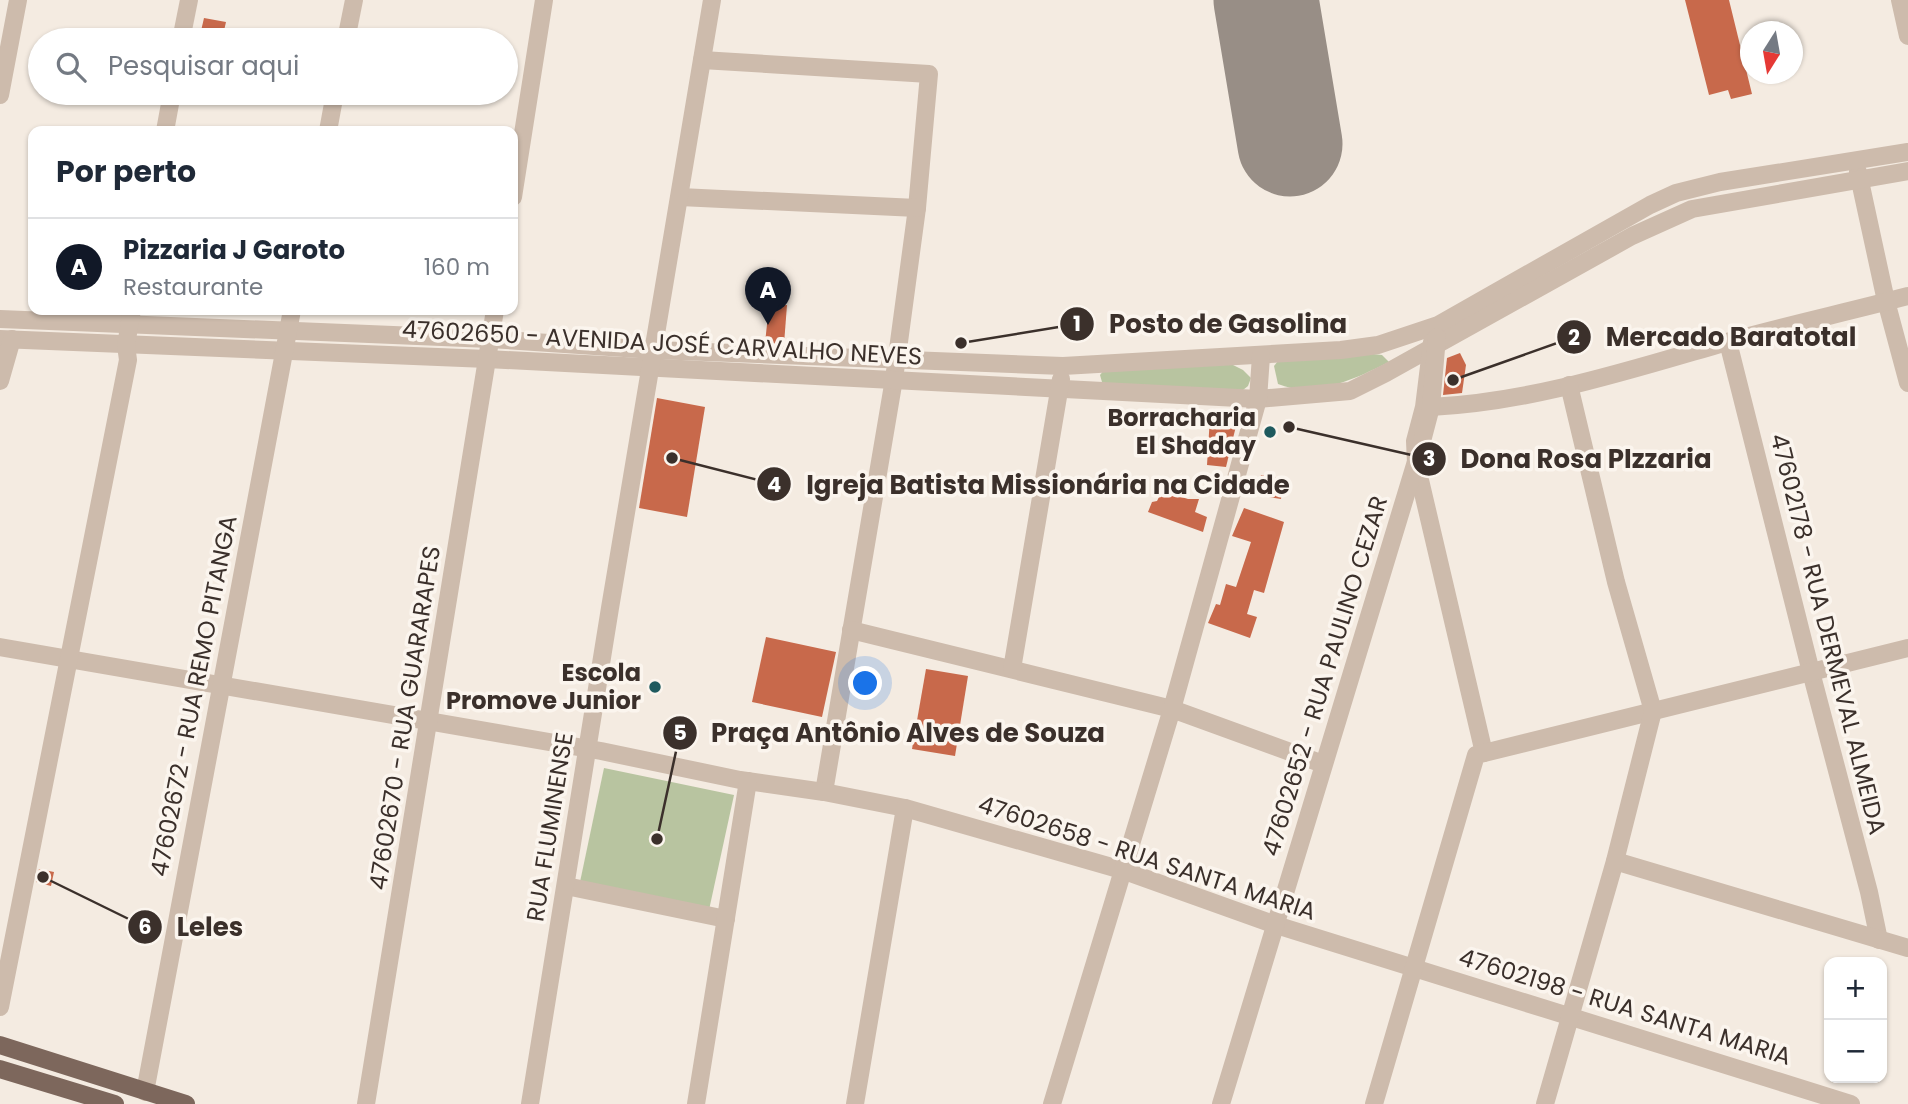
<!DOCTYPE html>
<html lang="pt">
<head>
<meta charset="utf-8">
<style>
  body { margin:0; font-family:Poppins,sans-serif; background:#f6f6f7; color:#1f2937 }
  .controls { position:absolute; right:21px; bottom:21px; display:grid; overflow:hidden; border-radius:14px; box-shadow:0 2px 5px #0004 }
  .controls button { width:63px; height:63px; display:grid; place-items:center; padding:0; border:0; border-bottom:2px solid #e0e1e3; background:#fff; color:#1f2937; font:35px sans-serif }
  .compass { position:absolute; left:1740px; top:21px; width:63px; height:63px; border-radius:50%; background:#fff; box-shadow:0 2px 5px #0004; rotate:191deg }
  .you { position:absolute; left:866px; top:684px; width:24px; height:24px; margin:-18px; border:5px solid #fff; border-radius:50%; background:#1a73e8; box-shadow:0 0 0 10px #1a73e833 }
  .badge { display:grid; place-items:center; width:46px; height:46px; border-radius:50%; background:#111827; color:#fff; font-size:23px; font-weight:700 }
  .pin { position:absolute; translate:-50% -58px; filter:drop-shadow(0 2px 4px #0008) }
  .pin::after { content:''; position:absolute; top:37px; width:24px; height:21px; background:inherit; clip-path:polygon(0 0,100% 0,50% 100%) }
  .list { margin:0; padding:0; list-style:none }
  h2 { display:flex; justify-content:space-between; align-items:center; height:91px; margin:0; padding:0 28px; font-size:30px }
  h2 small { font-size:23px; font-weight:400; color:#747a83 }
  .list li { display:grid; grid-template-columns:46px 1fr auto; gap:21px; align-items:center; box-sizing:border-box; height:98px; padding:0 28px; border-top:2px solid #e0e1e3 }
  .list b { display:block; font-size:26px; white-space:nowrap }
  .list p { margin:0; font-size:23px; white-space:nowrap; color:#747a83 }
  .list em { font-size:23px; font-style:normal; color:#747a83 }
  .icon { flex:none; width:38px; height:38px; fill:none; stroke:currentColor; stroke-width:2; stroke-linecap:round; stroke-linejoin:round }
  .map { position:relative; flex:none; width:1908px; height:1104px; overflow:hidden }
  .search { position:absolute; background:#fff; box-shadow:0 2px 5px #0004; left:28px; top:28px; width:490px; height:77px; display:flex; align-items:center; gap:18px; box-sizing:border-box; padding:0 24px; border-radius:38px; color:#747a83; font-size:26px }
  .panel { position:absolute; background:#fff; box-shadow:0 2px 5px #0004; left:28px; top:126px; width:490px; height:189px; border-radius:14px }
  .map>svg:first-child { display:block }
  .green { fill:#b8c4a0 }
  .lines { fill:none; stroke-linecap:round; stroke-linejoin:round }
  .runway { stroke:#988e86; stroke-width:105 }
  .building { fill:#c8694b }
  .minor { stroke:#cdbbac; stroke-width:18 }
  .major { stroke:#7d675c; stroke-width:18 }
  .poi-dot { fill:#1f5a5e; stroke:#fbf5ee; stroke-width:2.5 }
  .labels { text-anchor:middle; stroke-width:7; stroke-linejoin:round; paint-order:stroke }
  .street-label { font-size:24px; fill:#3b302b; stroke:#fbf5ee }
  .poi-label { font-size:24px; font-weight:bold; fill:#3b302b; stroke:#fbf5ee; text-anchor:end }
  .leader { fill:none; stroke:#3b302b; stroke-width:2.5 }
  .callout-dot { fill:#3b302b; stroke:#fbf5ee; stroke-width:2.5 }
  .mark-label { font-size:21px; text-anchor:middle; font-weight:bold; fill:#fff }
  .callout-label { font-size:26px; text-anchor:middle; font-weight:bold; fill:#3b302b; stroke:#fbf5ee; stroke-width:7; stroke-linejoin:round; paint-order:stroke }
</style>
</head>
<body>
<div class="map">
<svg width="1908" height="1104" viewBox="0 0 1908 1104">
  <rect width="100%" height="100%" fill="#f4ebe1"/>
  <g class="green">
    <path d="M1373,354L1382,355L1389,362C1357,378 1314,399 1278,384L1274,366L1278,361Z"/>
    <path d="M1229,363L1243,370L1251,378L1248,386L1243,390L1108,384L1102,382L1100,375L1104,370Z"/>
    <path d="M604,768L734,795L709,910L580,882Z"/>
  </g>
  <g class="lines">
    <path class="runway" d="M1266,0L1290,144"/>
  </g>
  <g class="building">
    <path d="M1685,0H1729L1752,94L1731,99L1728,90L1709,95Z"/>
    <path d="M204,18L226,22L223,35L201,31Z"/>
    <path d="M787,305L784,344L765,343L769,306Z"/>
    <path d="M1460,353L1466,365L1462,393L1443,395L1447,358Z"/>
    <path d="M657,398L705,407L687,517L639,508Z"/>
    <path d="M1210,417L1238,418L1226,467L1207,465Z"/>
    <path d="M1261,475L1284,478L1281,499L1256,495Z"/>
    <path d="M1162,491L1188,499H1199L1195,512L1207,517L1203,532L1148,512L1152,502L1157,501Z"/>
    <path d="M1244,508L1284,522L1264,593L1254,590L1247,614L1257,617L1250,638L1208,623L1216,604L1220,605L1226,584L1236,587L1251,542L1232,536Z"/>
    <path d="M766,637L836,652L822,717L752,702Z"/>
    <path d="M926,669L968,676L955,756L912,749Z"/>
    <path d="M39,869L54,872L51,886L36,882Z"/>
  </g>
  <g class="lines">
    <g class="minor">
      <path d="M1900,0L1908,36"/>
      <path d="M181,40L189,0"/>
      <path d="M346,40L354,0"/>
      <path d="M702,60L929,74L917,208L894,379L824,792"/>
      <path d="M0,95L18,0"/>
      <path d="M165,131L172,93"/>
      <path d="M328,131L335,93"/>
      <path d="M1858,172L1886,301L1908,383"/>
      <path d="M513,197L544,0"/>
      <path d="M680,197L917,208"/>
      <path d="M0,319L490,339L654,350L1063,366L1341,350L1378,345L1438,325L1650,205L1676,193L1720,182L1908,152"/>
      <path d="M0,339L487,359L1258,399L1350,391L1386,373L1632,236L1692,209L1908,171"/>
      <path d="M1432,342L1424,407L1415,441L1416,463L1484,753"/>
      <path d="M1728,342L1811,672L1869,892L1879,940"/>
      <path d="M0,381L12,339"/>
      <path d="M1431,407C1532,402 1630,370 1727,342C1787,325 1848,312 1908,296"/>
      <path d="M851,630L1172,709L1323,764"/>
      <path d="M0,647L601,751L740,780L824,792L905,808L1122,870L1276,925L1851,1104"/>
      <path d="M1012,669L1061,379"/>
      <path d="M1615,861L1908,948"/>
      <path d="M566,886L726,919"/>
      <path d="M0,1007L128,360L126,345L132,310"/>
      <path d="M145,1092L292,310"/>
      <path d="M366,1104L495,310"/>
      <path d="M530,1104L610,608L712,0"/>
      <path d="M696,1104L748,781"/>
      <path d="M855,1104L905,808"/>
      <path d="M1052,1104L1172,709L1258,399L1261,356"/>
      <path d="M1221,1104L1421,445L1431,407L1437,337"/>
      <path d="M1374,1104L1476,755L1908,648"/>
      <path d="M1545,1104L1615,861L1653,711L1616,582L1569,385"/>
    </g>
    <g class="major">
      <path d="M0,1045L186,1104"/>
      <path d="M0,1069L115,1104"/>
    </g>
  </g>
  <g class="poi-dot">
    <circle cx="1270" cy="432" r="7"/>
    <circle cx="655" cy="687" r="7"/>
  </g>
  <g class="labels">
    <g class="street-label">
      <text transform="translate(662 343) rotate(3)" y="8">47602650 - AVENIDA JOSÉ CARVALHO NEVES</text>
      <text transform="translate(1828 634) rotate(76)" y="8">47602178 - RUA DERMEVAL ALMEIDA</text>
      <text transform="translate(1325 676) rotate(-73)" y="8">47602652 - RUA PAULINO CEZAR</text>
      <text transform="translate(194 696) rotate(-79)" y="8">47602672 - RUA REMO PITANGA</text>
      <text transform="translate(405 718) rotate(-81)" y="8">47602670 - RUA GUARARAPES</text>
      <text transform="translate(550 827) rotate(-81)" y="8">RUA FLUMINENSE</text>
      <text transform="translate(1147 858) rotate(18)" y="8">47602658 - RUA SANTA MARIA</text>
      <text transform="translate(1625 1007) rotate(17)" y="8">47602198 - RUA SANTA MARIA</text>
    </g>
    <g class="poi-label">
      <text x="1256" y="426">Borracharia<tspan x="1256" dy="28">El Shaday</tspan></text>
      <text x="641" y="681">Escola<tspan x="641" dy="28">Promove Junior</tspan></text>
    </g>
  </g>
  <path class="leader" d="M961 343L1077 324M1453 380L1574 337M1289 427L1429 459M672 458L774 484M657 839L680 733M43 877L145 927"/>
  <g class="callout-dot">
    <circle cx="961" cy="343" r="7"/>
    <circle cx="1453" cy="380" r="7"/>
    <circle cx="1289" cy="427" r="7"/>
    <circle cx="672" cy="458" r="7"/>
    <circle cx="657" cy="839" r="7"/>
    <circle cx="43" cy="877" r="7"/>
    <circle cx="1077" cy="324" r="18"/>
    <circle cx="1574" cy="337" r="18"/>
    <circle cx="1429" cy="459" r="18"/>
    <circle cx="774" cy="484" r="18"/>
    <circle cx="680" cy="733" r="18"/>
    <circle cx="145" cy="927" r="18"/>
  </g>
  <g class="mark-label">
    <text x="1077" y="331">1</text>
    <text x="1574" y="345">2</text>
    <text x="1429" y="466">3</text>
    <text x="774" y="492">4</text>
    <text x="680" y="740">5</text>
    <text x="145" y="934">6</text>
  </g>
  <g class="callout-label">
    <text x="1228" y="333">Posto de Gasolina</text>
    <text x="1731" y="346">Mercado Baratotal</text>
    <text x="1586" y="468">Dona Rosa PIzzaria</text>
    <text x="1048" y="494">Igreja Batista Missionária na Cidade</text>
    <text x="908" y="742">Praça Antônio Alves de Souza</text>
    <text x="210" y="936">Leles</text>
  </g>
</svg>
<div class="controls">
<button>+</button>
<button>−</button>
</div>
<svg class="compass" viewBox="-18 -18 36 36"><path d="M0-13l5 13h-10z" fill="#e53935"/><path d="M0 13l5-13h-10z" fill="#747a83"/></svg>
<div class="you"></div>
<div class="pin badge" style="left:768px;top:325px">A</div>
<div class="search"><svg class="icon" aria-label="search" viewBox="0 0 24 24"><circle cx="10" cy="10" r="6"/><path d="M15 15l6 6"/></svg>Pesquisar aqui</div>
<section class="panel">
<h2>Por perto<small></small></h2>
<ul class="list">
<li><span class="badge">A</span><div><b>Pizzaria J Garoto</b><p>Restaurante</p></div><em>160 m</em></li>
</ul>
</section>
</div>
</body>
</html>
